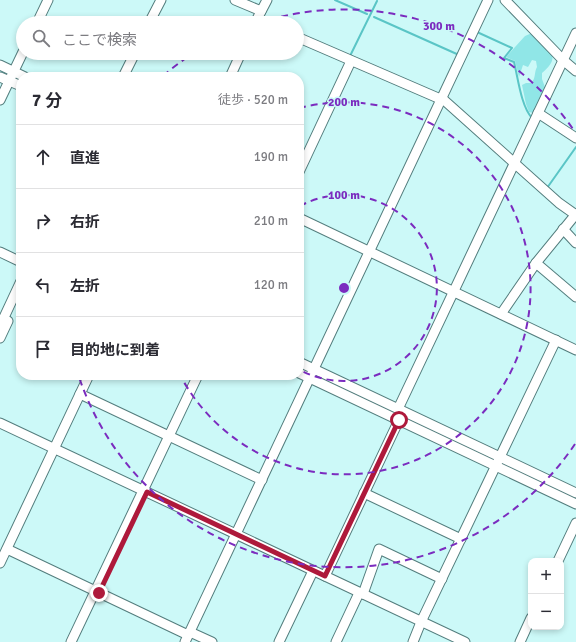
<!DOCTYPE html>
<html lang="ja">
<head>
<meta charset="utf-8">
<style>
  body { margin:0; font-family:Signika,"Noto Sans JP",sans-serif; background:#f2f2f3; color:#2b2b33 }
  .controls { position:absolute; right:12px; bottom:12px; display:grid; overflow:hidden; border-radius:8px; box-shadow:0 2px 6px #0003 }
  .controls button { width:36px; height:36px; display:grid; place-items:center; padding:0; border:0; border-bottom:1px solid #e1e1e2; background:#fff; color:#2b2b33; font:20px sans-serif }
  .stop { position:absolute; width:12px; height:12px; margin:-9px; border:3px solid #ae193b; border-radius:50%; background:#fff }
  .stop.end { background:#ae193b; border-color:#fff; box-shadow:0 1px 4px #0008 }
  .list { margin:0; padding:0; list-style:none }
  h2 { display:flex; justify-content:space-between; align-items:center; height:52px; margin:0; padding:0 16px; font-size:17px }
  h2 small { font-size:13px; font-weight:400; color:#7c7c81 }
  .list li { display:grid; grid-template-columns:26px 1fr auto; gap:12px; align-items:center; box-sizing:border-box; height:64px; padding:0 16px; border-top:1px solid #e1e1e2 }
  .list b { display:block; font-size:15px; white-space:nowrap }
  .list em { font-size:13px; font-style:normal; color:#7c7c81 }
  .icon { flex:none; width:22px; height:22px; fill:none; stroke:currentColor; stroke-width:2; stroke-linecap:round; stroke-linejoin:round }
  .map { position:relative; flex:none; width:576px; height:642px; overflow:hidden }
  .search { position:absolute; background:#fff; box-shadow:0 2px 6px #0003; left:16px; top:16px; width:288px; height:44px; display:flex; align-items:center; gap:10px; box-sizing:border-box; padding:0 14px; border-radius:22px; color:#7c7c81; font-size:15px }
  .panel { position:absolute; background:#fff; box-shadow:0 2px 6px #0003; left:16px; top:72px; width:288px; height:308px; border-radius:16px }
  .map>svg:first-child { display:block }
  .green { fill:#90e6e7 }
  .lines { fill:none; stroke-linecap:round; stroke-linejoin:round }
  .stream { stroke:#5ac5c6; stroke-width:2 }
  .minor-casing { stroke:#537d7d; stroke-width:11 }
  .minor { stroke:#fff; stroke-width:9 }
  .route { stroke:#ae193b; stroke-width:5 }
  .ring { fill:none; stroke:#7b2cbf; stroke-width:2; stroke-dasharray:7 5 }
  .centre { fill:#7b2cbf; stroke:#ccf9f8; stroke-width:2 }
  .ring-label { font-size:12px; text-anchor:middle; font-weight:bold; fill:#7b2cbf; stroke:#ccf9f8; stroke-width:3; stroke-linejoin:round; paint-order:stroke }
</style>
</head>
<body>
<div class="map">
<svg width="576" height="642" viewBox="0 0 576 642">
  <rect width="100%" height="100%" fill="#ccf9f8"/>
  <path class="green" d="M532,33C547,48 564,55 542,73V79L546,90L539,104L536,105L535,110L533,113L529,112L526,104L522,85L526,83H531C536,79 534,72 537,67L536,61L532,60L528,67L523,65L519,77L515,61L506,57L525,36Z"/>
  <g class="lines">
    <g class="stream">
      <path d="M335,0L367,14"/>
      <path d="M374,17L459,55"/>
      <path d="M477,32L512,48L504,58L514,62C518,78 521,106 532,118"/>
      <path d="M350,56L377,1"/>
      <path d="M0,70L8,74"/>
      <path d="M15,77L21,80"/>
      <path d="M547,188L576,147"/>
      <path d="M299,367L309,372"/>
      <path d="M314,375L495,460"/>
      <path d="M501,463L554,488"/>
    </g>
    <defs>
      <g id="minor">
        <path d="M235,0L261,11"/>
        <path d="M505,0L563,60L576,71"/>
        <path d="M37,23L48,0"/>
        <path d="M149,23L161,0"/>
        <path d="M255,23L267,0"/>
        <path d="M297,37L445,101L559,203L576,215"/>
        <path d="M0,65L25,77"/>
        <path d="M0,77L21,86"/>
        <path d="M123,77L135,53"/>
        <path d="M230,77L241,53"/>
        <path d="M0,100L23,52"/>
        <path d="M538,113L576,138"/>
        <path d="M299,172L351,61"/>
        <path d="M299,218L576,350"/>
        <path d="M563,229L576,243"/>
        <path d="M0,252L21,262"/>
        <path d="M536,263L576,297"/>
        <path d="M501,314L536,263L576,214"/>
        <path d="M0,326L21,281"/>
        <path d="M0,338L8,321"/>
        <path d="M299,362L576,493"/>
        <path d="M299,373L576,504"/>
        <path d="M80,394L262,480"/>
        <path d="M398,409L576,33"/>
        <path d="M0,423L465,642"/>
        <path d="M364,493L461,539"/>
        <path d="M7,549L188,635"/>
        <path d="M558,561L576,523"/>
        <path d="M0,563L89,375"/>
        <path d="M325,576L399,420"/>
        <path d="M363,594L379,549L442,579"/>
        <path d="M190,632L212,642"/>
        <path d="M71,642L198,375"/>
        <path d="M185,642L488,0"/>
        <path d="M279,642L313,571"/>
        <path d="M336,642L359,593"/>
        <path d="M413,642L421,622L556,340"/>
        <path d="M520,642L531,618"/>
      </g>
    </defs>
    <use href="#minor" class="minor-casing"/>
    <use href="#minor" class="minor"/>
  </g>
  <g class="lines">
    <path class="route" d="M99,593L147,492L325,576L399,420"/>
  </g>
  <g class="ring">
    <path d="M300 206A93 93 0 1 1 300 370"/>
    <path d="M299 108A186 186 0 1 1 180 375"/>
    <path d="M575 444A279 279 0 0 1 79 377M163 76A279 279 0 0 1 192 54M258 23A279 279 0 0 1 575 132"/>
  </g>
  <circle cx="344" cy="288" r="6" class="centre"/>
  <g class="ring-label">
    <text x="439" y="30">300 m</text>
    <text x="344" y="106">200 m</text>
    <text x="344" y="199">100 m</text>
  </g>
</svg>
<div class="controls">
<button>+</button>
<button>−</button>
</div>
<div class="stop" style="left:399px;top:420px"></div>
<div class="stop end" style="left:99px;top:593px"></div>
<div class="search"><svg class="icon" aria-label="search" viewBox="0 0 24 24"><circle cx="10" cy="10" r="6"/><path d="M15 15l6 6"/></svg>ここで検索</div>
<section class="panel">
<h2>7 分<small>徒歩 · 520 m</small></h2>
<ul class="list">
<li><svg class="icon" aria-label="ahead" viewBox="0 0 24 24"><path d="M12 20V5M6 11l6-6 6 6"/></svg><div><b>直進</b></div><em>190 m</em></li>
<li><svg class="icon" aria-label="right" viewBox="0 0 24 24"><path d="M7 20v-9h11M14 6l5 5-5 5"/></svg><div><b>右折</b></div><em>210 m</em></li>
<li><svg class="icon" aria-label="left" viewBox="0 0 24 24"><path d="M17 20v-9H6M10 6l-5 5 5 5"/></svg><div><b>左折</b></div><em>120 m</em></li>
<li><svg class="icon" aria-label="arrive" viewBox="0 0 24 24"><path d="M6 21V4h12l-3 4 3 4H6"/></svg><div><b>目的地に到着</b></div></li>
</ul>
</section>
</div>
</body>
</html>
